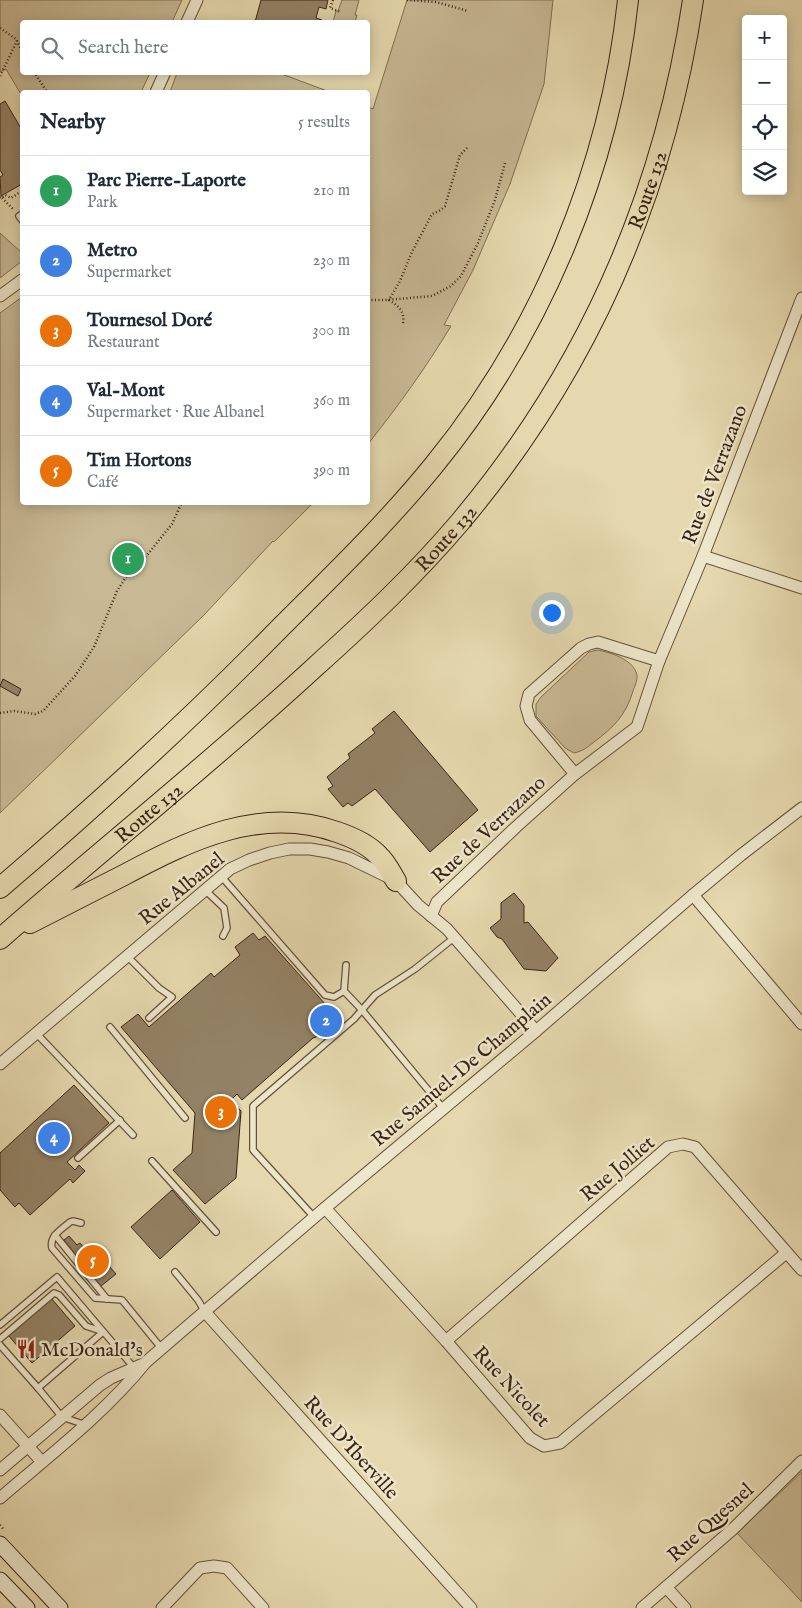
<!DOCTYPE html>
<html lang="en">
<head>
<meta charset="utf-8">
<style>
  body { margin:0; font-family:"IM FELL English",serif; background:#f6f6f7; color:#1f2937 }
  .controls { position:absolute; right:15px; top:15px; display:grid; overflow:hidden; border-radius:5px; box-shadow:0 2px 12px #0003 }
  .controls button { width:45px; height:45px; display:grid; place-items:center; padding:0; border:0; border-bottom:1px solid #e0e1e3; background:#fff; color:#1f2937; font:25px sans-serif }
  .you { position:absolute; left:551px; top:612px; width:18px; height:18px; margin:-12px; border:4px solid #fff; border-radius:50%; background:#1a73e8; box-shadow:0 0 0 8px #1a73e833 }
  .badge { display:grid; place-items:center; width:32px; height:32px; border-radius:50%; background:#0f766e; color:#fff; font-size:16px; font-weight:700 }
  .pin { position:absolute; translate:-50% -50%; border:2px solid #fff; box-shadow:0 1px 5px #0006 }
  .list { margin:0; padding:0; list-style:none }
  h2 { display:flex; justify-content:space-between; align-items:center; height:65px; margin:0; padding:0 20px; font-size:21px }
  h2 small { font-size:16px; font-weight:400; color:#747a83 }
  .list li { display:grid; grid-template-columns:32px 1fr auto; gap:15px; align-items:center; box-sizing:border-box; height:70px; padding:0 20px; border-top:1px solid #e0e1e3 }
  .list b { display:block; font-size:19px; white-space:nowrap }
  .list p { margin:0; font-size:16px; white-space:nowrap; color:#747a83 }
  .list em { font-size:16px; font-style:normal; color:#747a83 }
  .icon { flex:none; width:28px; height:28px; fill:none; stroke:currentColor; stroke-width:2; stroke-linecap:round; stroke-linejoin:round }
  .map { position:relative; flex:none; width:802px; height:1608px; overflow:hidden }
  .search { position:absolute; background:#fff; box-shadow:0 2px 12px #0003; left:20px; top:20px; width:350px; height:55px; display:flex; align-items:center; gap:12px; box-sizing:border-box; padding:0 18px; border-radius:5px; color:#747a83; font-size:19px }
  .panel { position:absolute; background:#fff; box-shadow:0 2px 12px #0003; left:20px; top:90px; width:350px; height:415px; border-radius:5px }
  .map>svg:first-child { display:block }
  .green { fill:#c8b994; stroke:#816e54 }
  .building { fill:#938265; stroke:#3a2415 }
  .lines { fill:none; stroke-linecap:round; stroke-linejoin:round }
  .lane-casing { stroke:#65513b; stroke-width:8 }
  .street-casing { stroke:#65513b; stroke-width:13 }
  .secondary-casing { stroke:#3a2415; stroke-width:17 }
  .highway-casing { stroke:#3a2415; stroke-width:22 }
  .path { stroke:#3a2415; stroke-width:2.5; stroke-dasharray:1 2.5; stroke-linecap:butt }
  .lane { stroke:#eee6ca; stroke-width:5.5 }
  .street { stroke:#eee6ca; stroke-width:11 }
  .secondary { stroke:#eee6ca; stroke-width:15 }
  .highway { stroke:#e5d8ae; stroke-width:20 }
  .labels { text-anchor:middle; stroke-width:5; stroke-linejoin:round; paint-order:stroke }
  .street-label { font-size:20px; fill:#3a2415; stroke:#eee6ca }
  .poi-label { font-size:20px; fill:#3a2415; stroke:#eee6ca; text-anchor:start }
</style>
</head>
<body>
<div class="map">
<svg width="802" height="1608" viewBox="0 0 802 1608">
  <rect width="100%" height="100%" fill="#e5d8ae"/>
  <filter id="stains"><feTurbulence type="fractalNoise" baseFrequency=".004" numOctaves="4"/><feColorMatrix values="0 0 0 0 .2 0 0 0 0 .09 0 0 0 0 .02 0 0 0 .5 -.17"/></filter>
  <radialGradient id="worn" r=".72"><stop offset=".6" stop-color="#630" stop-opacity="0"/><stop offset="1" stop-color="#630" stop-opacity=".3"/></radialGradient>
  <g class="green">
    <path d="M0,0H182L172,22H22V72L150,73L141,92H22V96L6,69L0,72Z"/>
    <path d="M342,0H359L355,15H357L355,22H333L336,11H338Z"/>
    <path d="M407,0H553L544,84L510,184L473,270L444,325L451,326C425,369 399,405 368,444V107L373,109Z"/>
    <path d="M177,73H279L330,92H170Z"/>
    <path d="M0,233L22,253V261L0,278Z"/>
    <path d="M22,297V502L313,503L274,542L273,541L204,615L0,813V313Z"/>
    <path d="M597,650C610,652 631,659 636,672C639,678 635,685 633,691C626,715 614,727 594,742C588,747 583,751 574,753L565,748L536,716V704L541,697L589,652Z"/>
    <path d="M802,1472V1602L737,1533Z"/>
  </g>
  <g class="building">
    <path d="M261,0H328L326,9L319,7L316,18L322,20V22H255Z"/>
    <path d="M5,101L22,130V184L1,196L0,177L3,175L0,170V104Z"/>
    <path d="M3,679L21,689L18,696L0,686Z"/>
    <path d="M394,711L478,810L430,852L375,789L352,806L348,803L343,807L328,789L333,786L327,777L350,758L348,754L375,733L372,729Z"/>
    <path d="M514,893L524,905V923L528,922L558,958L546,971L524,969L502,939L497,937L490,928L501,919V903Z"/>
    <path d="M253,933L259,940L265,936L326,1005L338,1014V1025L330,1032L313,1038L242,1100L237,1094L231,1100L241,1111L236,1178L205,1204L173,1170L192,1153L195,1113L121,1027L138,1014L149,1027L211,973L214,977L240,955L235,947Z"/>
    <path d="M74,1085L109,1123L67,1162L75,1170L79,1165L85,1171L73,1183L70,1179L30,1215L19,1203L15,1207L0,1190V1153Z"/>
    <path d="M172,1190L200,1222L160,1259L131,1227Z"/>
    <path d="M69,1236L77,1245L80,1243L85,1249L90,1244L116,1274L101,1286L64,1240Z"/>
    <path d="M51,1298L75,1326L32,1363L8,1335Z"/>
  </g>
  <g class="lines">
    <defs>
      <g id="lane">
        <path d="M22,214L19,216L22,220"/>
        <path d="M221,876L325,995L334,997L344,991"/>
        <path d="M205,890L224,908L227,928L223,936"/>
        <path d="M127,956L159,988L172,997L149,1018"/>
        <path d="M346,965L344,991L362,1010L443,1108"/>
        <path d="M110,1027L185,1118"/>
        <path d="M36,1033L133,1135"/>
        <path d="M78,1158L120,1120"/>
        <path d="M152,1161L216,1232"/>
        <path d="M314,1217L253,1150V1106L354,1019L375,995L415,969L455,937"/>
        <path d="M81,1223L73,1221L70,1222C62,1229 49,1236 52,1248L95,1298L122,1300L162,1349"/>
        <path d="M55,1235L107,1299"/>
        <path d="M175,1272L198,1300L205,1312"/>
        <path d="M0,1325L57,1277L135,1369"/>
        <path d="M0,1339L54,1293L59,1295L86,1326L101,1331"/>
        <path d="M0,1345L38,1388L103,1332"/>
        <path d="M38,1388L62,1417L86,1425"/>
      </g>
      <g id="street">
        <path d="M187,22L197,0"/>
        <path d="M156,92L165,72"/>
        <path d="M0,296L22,280"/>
        <path d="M703,556L802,588"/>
        <path d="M575,774L530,720L526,706L529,694L581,648L589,644L598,642L659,661"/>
        <path d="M693,895L802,1024"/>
        <path d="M431,916L437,902L516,827L575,774L637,727L659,661L703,556L802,298"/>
        <path d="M0,1064L230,869L249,860L270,853L289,849H310L328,852L349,858L396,881L418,905L447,929L536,1031"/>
        <path d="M325,1208L446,1341L530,1438L544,1446L560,1443L786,1253"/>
        <path d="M205,1312L471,1608"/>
        <path d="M446,1341L668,1147L683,1144L695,1147L802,1270"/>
        <path d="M0,1415L42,1462"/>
        <path d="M0,1470L100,1385L111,1378L143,1364"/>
        <path d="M0,1498C50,1455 104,1414 146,1362L325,1208L536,1031L693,895L741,855L802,808"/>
        <path d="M666,1587L685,1608"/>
        <path d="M162,1608L200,1568L214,1566L227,1568L263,1608"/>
        <path d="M642,1608L733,1529L802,1461"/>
      </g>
      <g id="secondary">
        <path d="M0,1544L60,1608"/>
        <path d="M0,1580L27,1608"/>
      </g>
      <g id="highway">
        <path d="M0,888C97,805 191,719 280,628C333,575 387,523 434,465C541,334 610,169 628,0"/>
        <path d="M30,923C61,907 93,891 124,875C190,840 261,805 337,832C352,837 368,844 379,856C386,862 391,873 396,881"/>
        <path id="s1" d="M0,939C104,848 213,761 315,667C366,621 416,574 460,522C588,370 664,196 693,0"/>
      </g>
    </defs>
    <use href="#lane" class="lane-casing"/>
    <use href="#street" class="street-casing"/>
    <use href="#secondary" class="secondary-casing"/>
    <use href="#highway" class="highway-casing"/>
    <g class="path">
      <path d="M333,0L330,8L341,12"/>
      <path d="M407,0L436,2L468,11"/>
      <path d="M0,28L16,39L22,51"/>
      <path d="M34,72L47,92"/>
      <path d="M0,76L17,41"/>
      <path d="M0,197L2,198L5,195L11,198L22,191"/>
      <path d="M2,198L13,209"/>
      <path d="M368,300H386L432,296L451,286L461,276L478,243L495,200L505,163"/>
      <path d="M403,323C405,311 398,306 389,300L400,281L412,252L432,214L441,210L445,206L460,155L467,148"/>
      <path d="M0,713L14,711L35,714L43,711L75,676L94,647L117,591L128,574L148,554L172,524L182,502"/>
      <path d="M0,1525L4,1530"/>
    </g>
    <use href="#lane" class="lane"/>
    <use href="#street" class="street"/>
    <use href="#secondary" class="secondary"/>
    <use href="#highway" class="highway"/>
  </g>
  <defs>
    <symbol id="restaurant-bare" viewBox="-9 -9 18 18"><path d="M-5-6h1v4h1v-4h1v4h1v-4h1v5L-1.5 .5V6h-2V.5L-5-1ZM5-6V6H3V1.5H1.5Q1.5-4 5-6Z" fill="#8f2418" stroke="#eee6ca" stroke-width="2.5" paint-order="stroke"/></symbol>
  </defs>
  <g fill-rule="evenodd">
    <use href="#restaurant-bare" x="12" y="1335" width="28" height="28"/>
  </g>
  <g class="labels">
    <g class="street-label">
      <text dy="7" stroke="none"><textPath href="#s1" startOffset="1005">Route 132</textPath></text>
      <text transform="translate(714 474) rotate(-69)" y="7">Rue de Verrazano</text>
      <text dy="7" stroke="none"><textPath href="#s1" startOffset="600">Route 132</textPath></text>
      <text dy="7" stroke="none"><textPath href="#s1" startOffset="195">Route 132</textPath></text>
      <text transform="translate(488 829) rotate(-43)" y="7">Rue de Verrazano</text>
      <text transform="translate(181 888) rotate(-39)" y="7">Rue Albanel</text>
      <text transform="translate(461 1069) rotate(-40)" y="7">Rue Samuel-De Champlain</text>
      <text transform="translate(617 1168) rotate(-40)" y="7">Rue Jolliet</text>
      <text transform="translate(512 1386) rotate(47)" y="7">Rue Nicolet</text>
      <text transform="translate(352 1447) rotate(48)" y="7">Rue D'Iberville</text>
      <text transform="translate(710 1522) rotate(-42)" y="7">Rue Quesnel</text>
    </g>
    <g class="poi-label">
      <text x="41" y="1356">McDonald's</text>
    </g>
  </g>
  <rect width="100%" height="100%" filter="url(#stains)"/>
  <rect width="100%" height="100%" fill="url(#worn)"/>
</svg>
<div class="controls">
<button>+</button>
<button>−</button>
<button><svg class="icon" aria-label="locate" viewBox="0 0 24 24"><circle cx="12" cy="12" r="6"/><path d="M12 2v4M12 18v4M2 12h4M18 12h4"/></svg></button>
<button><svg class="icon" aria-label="layers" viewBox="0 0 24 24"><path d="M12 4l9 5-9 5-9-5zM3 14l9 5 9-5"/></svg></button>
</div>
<div class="you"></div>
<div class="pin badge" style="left:128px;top:559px;background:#2e9e5b">1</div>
<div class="pin badge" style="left:326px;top:1021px;background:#3f7fe0">2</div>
<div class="pin badge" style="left:221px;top:1112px;background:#e8710a">3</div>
<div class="pin badge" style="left:54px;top:1138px;background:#3f7fe0">4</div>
<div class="pin badge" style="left:93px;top:1261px;background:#e8710a">5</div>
<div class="search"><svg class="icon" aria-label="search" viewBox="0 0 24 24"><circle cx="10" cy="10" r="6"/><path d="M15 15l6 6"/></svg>Search here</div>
<section class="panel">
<h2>Nearby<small>5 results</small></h2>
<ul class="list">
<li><span class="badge" style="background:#2e9e5b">1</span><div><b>Parc Pierre-Laporte</b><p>Park</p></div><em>210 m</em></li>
<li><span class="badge" style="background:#3f7fe0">2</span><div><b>Metro</b><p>Supermarket</p></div><em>230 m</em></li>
<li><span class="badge" style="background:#e8710a">3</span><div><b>Tournesol Doré</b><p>Restaurant</p></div><em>300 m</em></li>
<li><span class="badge" style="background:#3f7fe0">4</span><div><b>Val-Mont</b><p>Supermarket · Rue Albanel</p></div><em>360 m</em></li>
<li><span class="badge" style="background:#e8710a">5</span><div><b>Tim Hortons</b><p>Café</p></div><em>390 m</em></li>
</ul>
</section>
</div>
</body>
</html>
